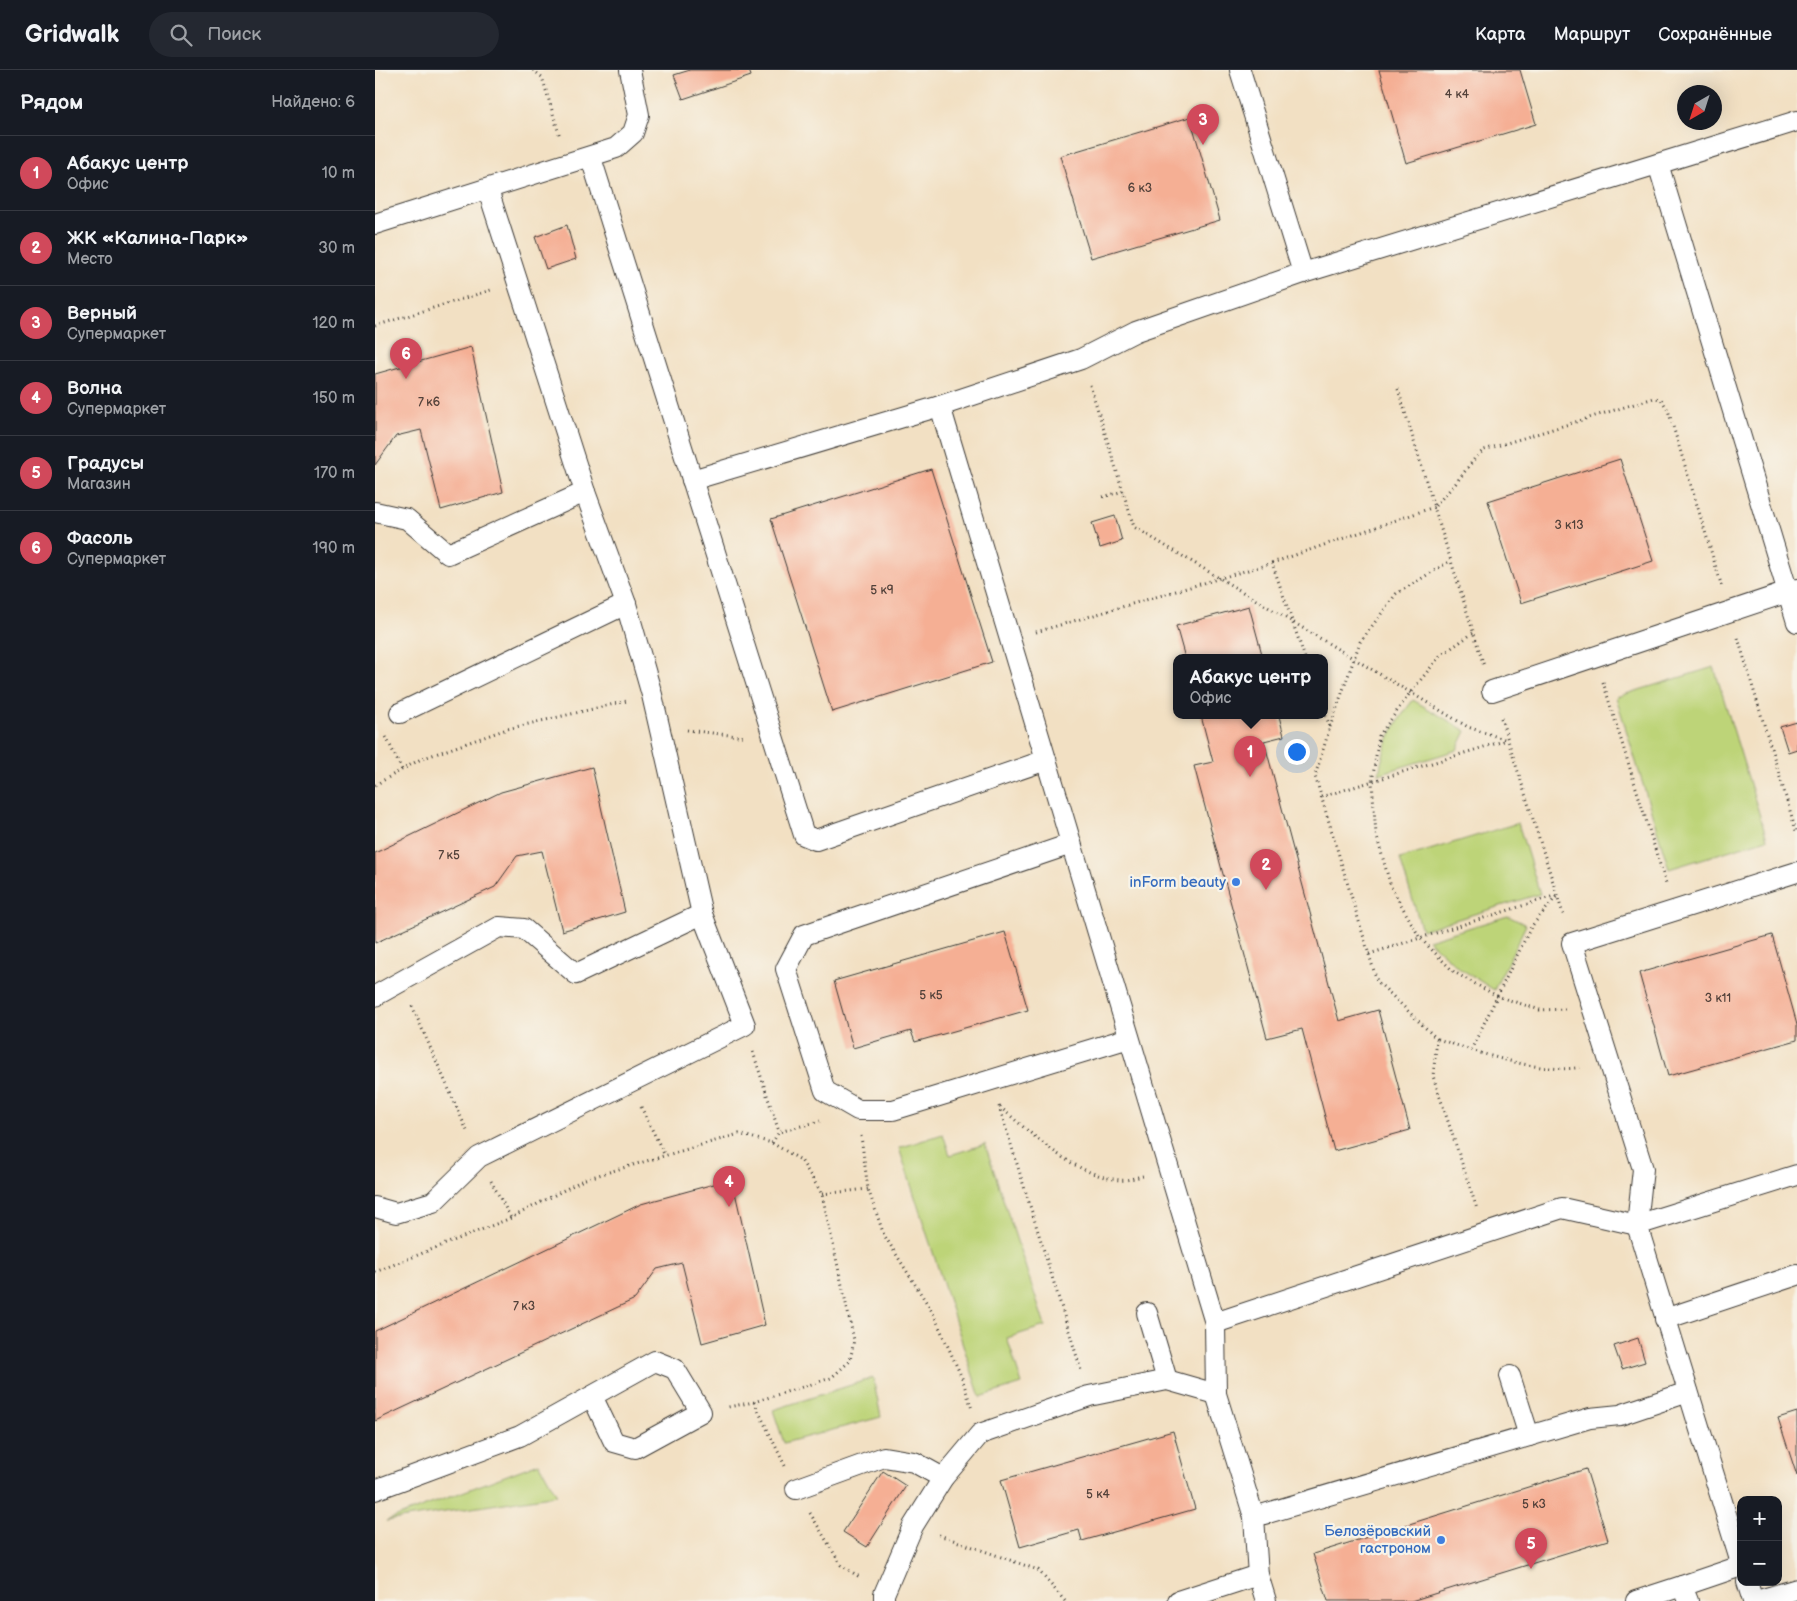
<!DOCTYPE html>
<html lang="ru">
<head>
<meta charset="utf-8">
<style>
  body { margin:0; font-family:"Balsamiq Sans",sans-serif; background:#242831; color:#f1f3f6 }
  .controls { position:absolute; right:15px; bottom:15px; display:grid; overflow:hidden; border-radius:10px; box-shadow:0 5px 20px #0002 }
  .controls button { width:45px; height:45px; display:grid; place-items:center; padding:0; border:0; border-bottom:1px solid #363941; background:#171b24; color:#f1f3f6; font:25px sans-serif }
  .compass { position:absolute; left:1302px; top:15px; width:45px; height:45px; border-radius:50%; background:#171b24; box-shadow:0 5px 20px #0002; rotate:219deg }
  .you { position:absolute; left:921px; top:681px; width:18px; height:18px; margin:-12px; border:4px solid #fff; border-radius:50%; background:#1a73e8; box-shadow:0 0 0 8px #1a73e833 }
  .badge { display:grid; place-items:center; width:32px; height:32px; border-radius:50%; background:#d1495b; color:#fff; font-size:16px; font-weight:700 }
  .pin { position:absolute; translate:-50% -41px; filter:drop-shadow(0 1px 2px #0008) }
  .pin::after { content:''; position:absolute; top:26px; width:18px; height:15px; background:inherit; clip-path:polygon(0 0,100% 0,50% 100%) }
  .popup { position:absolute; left:798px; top:584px; width:155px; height:65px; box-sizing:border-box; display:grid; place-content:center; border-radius:10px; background:#171b24; filter:drop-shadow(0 1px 4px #0005); font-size:16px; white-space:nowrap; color:#9ea1a6 }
  .popup b { font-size:19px; color:#f1f3f6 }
  .popup::after { content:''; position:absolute; left:50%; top:100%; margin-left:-10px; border:10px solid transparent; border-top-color:#171b24 }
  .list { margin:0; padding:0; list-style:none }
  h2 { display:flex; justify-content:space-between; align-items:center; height:65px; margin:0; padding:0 20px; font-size:21px }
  h2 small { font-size:16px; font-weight:400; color:#9ea1a6 }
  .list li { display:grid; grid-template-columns:32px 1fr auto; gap:15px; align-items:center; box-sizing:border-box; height:75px; padding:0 20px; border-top:1px solid #363941 }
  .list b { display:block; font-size:19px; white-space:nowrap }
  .list p { margin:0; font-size:16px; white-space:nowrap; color:#9ea1a6 }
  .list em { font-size:16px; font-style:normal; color:#9ea1a6 }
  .icon { flex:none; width:28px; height:28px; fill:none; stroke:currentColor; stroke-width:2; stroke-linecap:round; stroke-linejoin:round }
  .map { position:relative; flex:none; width:1422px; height:1531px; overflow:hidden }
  header { display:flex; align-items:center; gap:30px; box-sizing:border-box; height:70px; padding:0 25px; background:#171b24; border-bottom:1px solid #363941 }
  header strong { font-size:24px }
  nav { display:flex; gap:28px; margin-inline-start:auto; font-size:18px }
  .search { width:350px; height:45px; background:#242831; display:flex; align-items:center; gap:12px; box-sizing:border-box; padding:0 18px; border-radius:28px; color:#9ea1a6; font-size:19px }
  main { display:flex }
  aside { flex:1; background:#171b24 }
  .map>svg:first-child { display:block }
  .green { fill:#bdd478; stroke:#6c784a }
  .building { fill:#f5af94 }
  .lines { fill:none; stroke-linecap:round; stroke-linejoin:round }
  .service-casing { stroke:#3c3935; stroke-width:22 }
  .path { stroke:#3c3935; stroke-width:3; stroke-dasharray:1 4; stroke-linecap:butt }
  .service { stroke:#fff; stroke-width:20 }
  .shop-dot { fill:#3f7fe0; stroke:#f7f3e8; stroke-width:2 }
  .labels { text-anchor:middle; stroke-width:4.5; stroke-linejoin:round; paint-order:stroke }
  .number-label { font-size:12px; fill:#52413a }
  .shop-label { font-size:15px; fill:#366cbe; stroke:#f7f3e8; text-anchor:end }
</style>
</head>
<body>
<header>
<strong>Gridwalk</strong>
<div class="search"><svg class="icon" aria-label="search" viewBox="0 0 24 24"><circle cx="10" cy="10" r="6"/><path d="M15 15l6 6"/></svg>Поиск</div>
<nav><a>Карта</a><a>Маршрут</a><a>Сохранённые</a></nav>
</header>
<main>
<aside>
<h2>Рядом<small>Найдено: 6</small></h2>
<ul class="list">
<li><span class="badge">1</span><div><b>Абакус центр</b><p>Офис</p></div><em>10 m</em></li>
<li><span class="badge">2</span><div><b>ЖК «Калина-Парк»</b><p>Место</p></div><em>30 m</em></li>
<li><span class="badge">3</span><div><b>Верный</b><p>Супермаркет</p></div><em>120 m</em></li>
<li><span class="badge">4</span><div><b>Волна</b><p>Супермаркет</p></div><em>150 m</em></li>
<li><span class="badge">5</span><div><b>Градусы</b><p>Магазин</p></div><em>170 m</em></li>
<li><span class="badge">6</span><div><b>Фасоль</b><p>Супермаркет</p></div><em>190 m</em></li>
</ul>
</aside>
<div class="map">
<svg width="1422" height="1531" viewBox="0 0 1422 1531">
  <rect width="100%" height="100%" fill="#f7f3e8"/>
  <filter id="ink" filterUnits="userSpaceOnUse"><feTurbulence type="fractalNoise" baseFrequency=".02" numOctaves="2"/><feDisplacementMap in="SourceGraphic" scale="10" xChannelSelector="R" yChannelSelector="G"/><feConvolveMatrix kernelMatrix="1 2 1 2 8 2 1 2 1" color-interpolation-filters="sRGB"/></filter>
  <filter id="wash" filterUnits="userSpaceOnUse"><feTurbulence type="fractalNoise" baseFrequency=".0096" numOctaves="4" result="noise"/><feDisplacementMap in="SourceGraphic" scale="20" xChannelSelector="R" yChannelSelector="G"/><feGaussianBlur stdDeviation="1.12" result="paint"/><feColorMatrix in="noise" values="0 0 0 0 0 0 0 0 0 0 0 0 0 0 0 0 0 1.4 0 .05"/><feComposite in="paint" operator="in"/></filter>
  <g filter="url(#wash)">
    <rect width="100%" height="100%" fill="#f2e0c3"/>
    <g class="green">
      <path d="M1339,597L1392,769L1294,799L1241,627Z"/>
      <path d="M1038,630L1091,661L1082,680L1004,704C1009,673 1019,655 1038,630Z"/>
      <path d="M1143,753L1165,824L1047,860L1025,789Z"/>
      <path d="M1133,846L1151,855L1119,920L1083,897L1053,870Z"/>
      <path d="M568,1064L575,1085L610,1074L670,1256L632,1268L647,1314L605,1327L524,1078Z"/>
      <path d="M498,1308L506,1347L409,1373L398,1340Z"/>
      <path d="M164,1393L182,1425L11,1451Z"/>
    </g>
    <g id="blocks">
      <g class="building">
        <path d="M315,0H374L376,6L308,29L299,5Z"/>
        <path d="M1004,0H1145L1161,54L1031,93Z"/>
        <path d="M815,47L845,150L716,188L685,86Z"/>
        <path d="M192,155L201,189L171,199L160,167Z"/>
        <path d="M96,277L128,422L66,440L46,360L21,366L0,395V304Z"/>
        <path d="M1245,389L1278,491L1146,533L1113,431Z"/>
        <path d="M556,399L617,592L457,642L396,449Z"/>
        <path d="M740,446L747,471L725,478L717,453Z"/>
        <path d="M874,536L888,588H810L801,556Z"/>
        <path d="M826,646H904L909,666L889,671L964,951L1003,940L1035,1060L959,1081L927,959L892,968L819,696L838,692Z"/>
        <path d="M1422,652V679L1413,682L1405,657Z"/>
        <path d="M217,697L250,842L187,861L167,781L142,786L120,817L0,873V783L126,722Z"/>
        <path d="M630,862L653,940L540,972L536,961L478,978L459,911Z"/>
        <path d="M1397,865L1422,954V970L1293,1006L1264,903Z"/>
        <path d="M357,1109L390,1255L327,1273L307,1193L282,1199L260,1229L0,1351V1261L266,1134Z"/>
        <path d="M1263,1268L1270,1292L1247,1299L1239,1276Z"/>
        <path d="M1422,1342V1406L1403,1348Z"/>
        <path d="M798,1361L820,1439L707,1471L704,1460L645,1477L626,1410Z"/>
        <path d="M1211,1399L1233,1470L1036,1531H953L938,1484Z"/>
        <path d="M508,1401L531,1416L492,1477L468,1462Z"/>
      </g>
    </g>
  </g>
  <g filter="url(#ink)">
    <use href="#blocks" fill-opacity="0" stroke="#3c3935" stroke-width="1"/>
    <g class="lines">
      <defs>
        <g id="service">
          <path d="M865,0L928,203"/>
          <path d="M216,88L429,765L441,770L671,690"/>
          <path d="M1283,94L1422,552"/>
          <path d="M0,154L241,78L258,63L264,45L255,0"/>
          <path d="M565,336L840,1253L841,1324L879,1447L883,1505L891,1531"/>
          <path d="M317,410L565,336L706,289L761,261L928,203L1422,51"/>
          <path d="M0,442L32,449L73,484L210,422"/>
          <path d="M1117,621L1422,519"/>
          <path d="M25,643L251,534"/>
          <path d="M696,774L429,865L411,899L450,1021L483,1040H518L754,968"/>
          <path d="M0,926L124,857L149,859L201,904L327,844"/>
          <path d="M0,1137L21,1143L58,1132L104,1087L370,955L327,844L277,625L251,534L210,422L113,120"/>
          <path d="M772,1243L792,1310"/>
          <path d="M1290,1249L1422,1205"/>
          <path d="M840,1253L1187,1138L1262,1155L1422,1105"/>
          <path d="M1135,1306L1154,1366"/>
          <path d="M421,1419L509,1387L539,1392L568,1408"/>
          <path d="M0,1420L145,1366L280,1291L300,1299L326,1342L260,1378L239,1372L217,1326"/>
          <path d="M879,1447L1215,1348L1245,1345L1313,1322"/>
          <path d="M1366,1493L1262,1155L1268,1099L1197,873L1422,802"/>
          <path d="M1372,1512L1378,1531"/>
          <path d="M509,1531V1524L538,1456L568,1408L605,1364L714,1326L792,1310L841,1324"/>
          <path d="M803,1531L883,1505"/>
          <path d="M1261,1531L1307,1516"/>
          <path d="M1313,1531L1307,1516L1366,1496"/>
          <path d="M1381,1531L1422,1519"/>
        </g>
      </defs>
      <use href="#service" class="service-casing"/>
      <g class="path">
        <path d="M158,0L167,7L185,67"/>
        <path d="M0,256L116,220"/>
        <path d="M715,315L759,457L1093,657L1132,670"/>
        <path d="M1023,319L1059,437L1081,413L1100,388L1109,380L1279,328L1286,329L1293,340L1347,517"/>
        <path d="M728,427L748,421"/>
        <path d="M897,493L1059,437L1109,596"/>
        <path d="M661,562L897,493L930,588"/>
        <path d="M1098,563L1065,586L1035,623L1004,666L997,712L1001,764L1016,817L1045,868L1079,902L1122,926L1165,940L1190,939"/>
        <path d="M1363,568L1422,764"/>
        <path d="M1228,612L1291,814"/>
        <path d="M949,641L955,657L940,706L1002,911L1062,969L1058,1006L1102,1139"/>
        <path d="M1126,648L1189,847"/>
        <path d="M955,657L985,572L1021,524L1075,491"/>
        <path d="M312,660L371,667"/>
        <path d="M11,667L27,700"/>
        <path d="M0,715L46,689L132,659L252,631"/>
        <path d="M946,727L1132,670"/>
        <path d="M994,884L1182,825"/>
        <path d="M37,936L93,1063"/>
        <path d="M1063,969C1102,982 1166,1005 1207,997"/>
        <path d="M1096,980L1156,857L1182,826"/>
        <path d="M378,982L404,1062"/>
        <path d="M624,1036L706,1300"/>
        <path d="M266,1037L290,1086"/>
        <path d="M625,1037C660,1066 698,1105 745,1110C752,1111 761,1107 768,1106"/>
        <path d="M486,1066L493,1119L509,1165L558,1243L587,1308L597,1339"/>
        <path d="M397,1073L404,1062L445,1051"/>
        <path d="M116,1111L136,1148"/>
        <path d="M447,1124L493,1119"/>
        <path d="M0,1202L136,1148L210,1109L364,1064L397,1073L426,1090L447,1124L479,1270L475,1291L456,1308L379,1332L353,1337"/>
        <path d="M379,1332L410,1396"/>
        <path d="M435,1443L466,1495L486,1508"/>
        <path d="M564,1465L663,1500L690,1531"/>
      </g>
      <use href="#service" class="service"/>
    </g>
  </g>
  <g class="shop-dot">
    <circle cx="861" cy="812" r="5"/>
    <circle cx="1066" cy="1470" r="5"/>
  </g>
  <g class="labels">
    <g class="number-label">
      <text x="1082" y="28">4 к4</text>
      <text x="765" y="122">6 к3</text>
      <text x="54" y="336">7 к6</text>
      <text x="1194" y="459">3 к13</text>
      <text x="507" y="524">5 к9</text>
      <text x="74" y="789">7 к5</text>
      <text x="556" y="929">5 к5</text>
      <text x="1343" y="932">3 к11</text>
      <text x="149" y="1240">7 к3</text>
      <text x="723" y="1428">5 к4</text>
      <text x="1159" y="1438">5 к3</text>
    </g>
    <g class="shop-label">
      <text x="851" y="817">inForm beauty</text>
      <text x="1056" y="1466">Белозёровский<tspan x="1056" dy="17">гастроном</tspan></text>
    </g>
  </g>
</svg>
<div class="controls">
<button>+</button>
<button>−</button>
</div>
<svg class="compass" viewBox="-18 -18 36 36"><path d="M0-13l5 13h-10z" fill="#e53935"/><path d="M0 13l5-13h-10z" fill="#9ea1a6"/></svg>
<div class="you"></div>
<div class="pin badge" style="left:875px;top:707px">1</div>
<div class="popup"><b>Абакус центр</b>Офис</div>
<div class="pin badge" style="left:891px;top:820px">2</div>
<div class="pin badge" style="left:828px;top:75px">3</div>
<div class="pin badge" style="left:354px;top:1137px">4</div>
<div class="pin badge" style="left:1156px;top:1499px">5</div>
<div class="pin badge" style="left:31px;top:309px">6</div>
</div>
</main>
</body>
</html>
